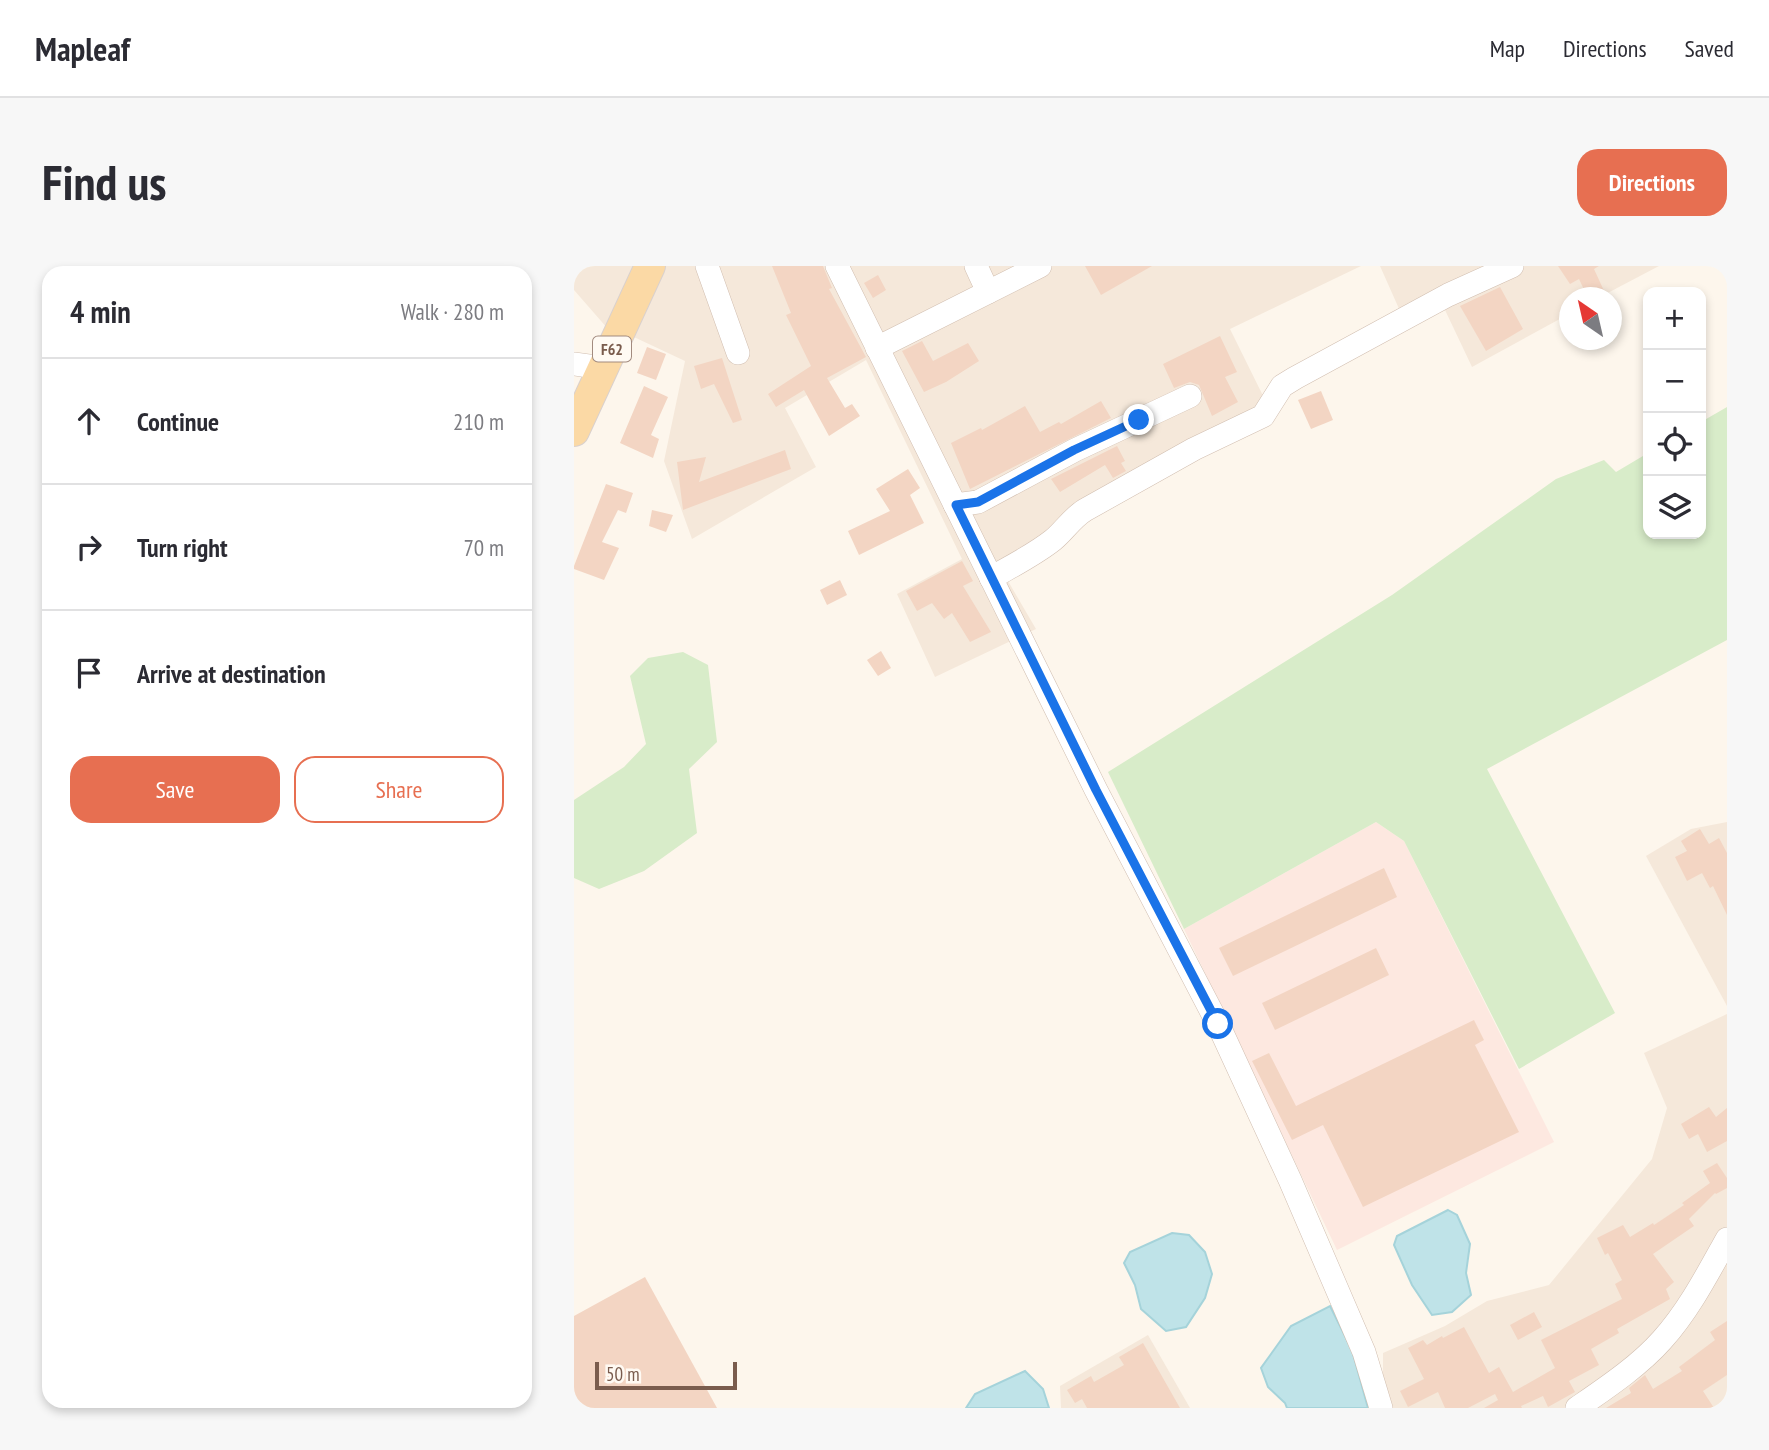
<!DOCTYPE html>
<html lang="en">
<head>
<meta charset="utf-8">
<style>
  body { margin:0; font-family:"PT Sans Narrow",sans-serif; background:#f7f7f7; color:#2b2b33 }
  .controls { position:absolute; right:21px; top:21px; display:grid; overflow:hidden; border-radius:14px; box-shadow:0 4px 10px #0003 }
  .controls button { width:63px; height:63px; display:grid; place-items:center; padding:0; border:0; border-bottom:2px solid #e1e1e2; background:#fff; color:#2b2b33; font:35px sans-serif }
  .compass { position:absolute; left:985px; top:21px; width:63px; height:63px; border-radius:50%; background:#fff; box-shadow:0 4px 10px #0003; rotate:326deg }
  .scale { position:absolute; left:21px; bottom:18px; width:142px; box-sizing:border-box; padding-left:7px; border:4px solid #7a5c4d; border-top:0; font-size:19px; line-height:24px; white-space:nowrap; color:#7a5c4d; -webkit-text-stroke:5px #fffaf3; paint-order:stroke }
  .stop { position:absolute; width:21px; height:21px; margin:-16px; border:5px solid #1a73e8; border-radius:50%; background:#fff }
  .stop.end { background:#1a73e8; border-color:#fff; box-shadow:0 2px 7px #0008 }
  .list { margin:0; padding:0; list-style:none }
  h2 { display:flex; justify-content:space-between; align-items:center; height:91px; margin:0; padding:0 28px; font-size:30px }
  h2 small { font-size:23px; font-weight:400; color:#7c7c81 }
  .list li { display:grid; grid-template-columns:46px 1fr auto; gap:21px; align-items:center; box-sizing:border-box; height:126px; padding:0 28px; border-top:2px solid #e1e1e2 }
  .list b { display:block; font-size:26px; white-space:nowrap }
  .list em { font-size:23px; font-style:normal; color:#7c7c81 }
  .actions { display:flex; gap:14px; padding:21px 28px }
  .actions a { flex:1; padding:16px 0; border:2px solid #e76f51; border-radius:21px; text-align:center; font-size:24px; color:#e76f51 }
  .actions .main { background:#e76f51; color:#fff }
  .icon { flex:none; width:38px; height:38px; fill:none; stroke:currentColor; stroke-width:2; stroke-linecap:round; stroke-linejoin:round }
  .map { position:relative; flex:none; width:1153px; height:1142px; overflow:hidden; border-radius:21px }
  header { display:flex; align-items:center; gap:42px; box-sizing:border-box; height:98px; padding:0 35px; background:#fff; border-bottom:2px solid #e1e1e2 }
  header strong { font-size:33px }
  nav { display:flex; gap:38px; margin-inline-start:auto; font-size:24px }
  .intro { display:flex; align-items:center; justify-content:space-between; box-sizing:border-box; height:168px; padding:0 42px }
  h1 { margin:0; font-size:49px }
  .button { padding:18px 32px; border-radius:21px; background:#e76f51; color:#fff; font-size:24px; font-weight:700 }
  main { display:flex; gap:42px; padding:0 42px }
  aside { flex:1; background:#fff; border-radius:21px; box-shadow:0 4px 10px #0003 }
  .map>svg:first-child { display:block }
  .residential { fill:#f5e8da }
  .commercial { fill:#fde8e0 }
  .green { fill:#d8ecc9 }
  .water { fill:#bfe3e8; stroke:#a5d3da; stroke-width:2 }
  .building { fill:#f3d5c3 }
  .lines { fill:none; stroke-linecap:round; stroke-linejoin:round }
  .minor-casing { stroke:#d1beb0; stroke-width:24 }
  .major-casing { stroke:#dad1cd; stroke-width:32 }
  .minor { stroke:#fff; stroke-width:23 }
  .major { stroke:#fbd9a5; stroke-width:30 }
  .route { stroke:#1a73e8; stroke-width:9 }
  .labels { text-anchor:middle; stroke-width:7; stroke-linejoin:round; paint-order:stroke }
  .shield { fill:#fffaf3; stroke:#a28b7f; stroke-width:2 }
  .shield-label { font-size:16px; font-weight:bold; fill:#7a5c4d }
</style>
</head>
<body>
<header>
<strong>Mapleaf</strong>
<nav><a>Map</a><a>Directions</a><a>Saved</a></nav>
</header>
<div class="intro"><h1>Find us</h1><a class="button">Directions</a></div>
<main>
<aside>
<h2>4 min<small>Walk · 280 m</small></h2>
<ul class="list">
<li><svg class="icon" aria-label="ahead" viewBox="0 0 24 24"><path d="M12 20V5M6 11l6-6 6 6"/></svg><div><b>Continue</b></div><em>210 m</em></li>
<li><svg class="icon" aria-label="right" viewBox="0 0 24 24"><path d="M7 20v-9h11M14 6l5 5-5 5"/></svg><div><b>Turn right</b></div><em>70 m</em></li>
<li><svg class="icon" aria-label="arrive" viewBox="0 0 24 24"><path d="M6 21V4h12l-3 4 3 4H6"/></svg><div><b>Arrive at destination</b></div></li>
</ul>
<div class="actions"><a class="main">Save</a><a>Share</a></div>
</aside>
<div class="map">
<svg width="1153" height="1142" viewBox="0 0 1153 1142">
  <rect width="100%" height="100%" fill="#fdf6ec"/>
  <g class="residential">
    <path d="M0,0H787L656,63L698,148L542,234L434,315L462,363L361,411L323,328L388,293L292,94L211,142L242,201L118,273L90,195L111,95L62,72L34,63L0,24Z"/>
    <path d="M806,0H1085L1026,31L996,32L995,48L898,101L862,25L826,45Z"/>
    <path d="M1153,556V740L1072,590L1117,563Z"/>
    <path d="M1153,748V1142H809V1087L871,1060L913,1035L975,1019L1078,893L1093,842L1070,787Z"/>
    <path d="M574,1069L616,1142H487L486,1120Z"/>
  </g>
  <path class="commercial" d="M802,556L830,575L980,876L763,984L610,663Z"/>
  <g class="green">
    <path d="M1153,141V374L913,503L1041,747L945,803L830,575L802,556L610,663L534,506L818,329L982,213L1030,194L1042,206L1074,187V268H1127V156Z"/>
    <path d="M109,386L134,399L143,476L115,503L123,567L70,605L25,623L0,612V534L50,501L72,478L56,410L74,392Z"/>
  </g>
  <g class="water">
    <path d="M874,944L883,949L896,978L892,1007L897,1029L878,1046L858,1049L838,1019L820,979L823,970Z"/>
    <path d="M598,967L615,969L631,986L638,1008L631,1032L612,1061L592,1065L567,1043L561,1019L550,997L556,986Z"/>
    <path d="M756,1040L778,1084L794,1142H713L711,1137L694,1121L687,1102L717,1060Z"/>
    <path d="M451,1105L469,1123L475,1142H392L401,1128Z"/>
  </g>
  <g class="building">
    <path d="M198,0H249L258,22L255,23L292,91L253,112L271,142L278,138L286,150L255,170L230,124L202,141L194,128L237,100L212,49L217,47Z"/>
    <path d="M511,0H578L527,29Z"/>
    <path d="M984,0H1025L1020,3L1031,27L1022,32H1014L1005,13L996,18Z"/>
    <path d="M304,9L312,24L299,32L290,17Z"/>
    <path d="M926,21L949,63L912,85L886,40Z"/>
    <path d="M646,70L663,106L651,111L664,136L638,150L625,119L616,116L600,122L589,98Z"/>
    <path d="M348,75L359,95L394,77L405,95L372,116L350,126L328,85Z"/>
    <path d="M73,81L92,88L82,114L63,107Z"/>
    <path d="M148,92L168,154L159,157L140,118L127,123L120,100Z"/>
    <path d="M70,120L94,131L77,169L85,173L79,192L46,177Z"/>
    <path d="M747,125L759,154L737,163L724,134Z"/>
    <path d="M527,135L537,152L396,223L377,177L407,162L408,164L451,140L466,166L485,156L487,158Z"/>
    <path d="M543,180L551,195L547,197L552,205L539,212L531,199L486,226L477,213Z"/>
    <path d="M211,184L217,203L109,244L103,196L132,191L125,216Z"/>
    <path d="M334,203L346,222L336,229L350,257L285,289L274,265L316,245L302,223Z"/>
    <path d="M32,218L59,227L52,247L44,244L28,276L45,282L30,314L0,303V300Z"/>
    <path d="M78,244L99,249L92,266L75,260Z"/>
    <path d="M388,295L399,315L389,320L417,366L396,376L378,347L370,353L358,337L343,345L332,325Z"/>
    <path d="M266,314L273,329L253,339L246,324Z"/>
    <path d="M307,385L317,402L304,410L293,394Z"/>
    <path d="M1126,563L1135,578L1145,572L1153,587V649L1139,620L1136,622L1128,607L1113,615L1101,591L1113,585L1107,575Z"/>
    <path d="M810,602L823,631L659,710L645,682Z"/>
    <path d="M802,682L815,709L701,764L688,737Z"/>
    <path d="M900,754L910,774L901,779L945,866L789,941L749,859L718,874L678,795L695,787L722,840Z"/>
    <path d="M1135,841L1142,851L1153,842V875L1133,886L1124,868L1115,873L1107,858Z"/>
    <path d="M1143,897L1153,912V922L1142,928L1141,927L1115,953L1120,960L1079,988L1100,1016L1092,1023L1096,1033L1043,1063L1045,1067L1017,1083L1025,1099L995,1115L1001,1126L974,1141L969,1130L947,1140L948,1142H910L924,1134L921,1128L894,1142H871L864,1126L834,1141L826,1125L850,1113L834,1082L849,1074L853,1079L868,1070L869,1072L890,1061L915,1107L925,1101L939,1126L981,1102L967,1074L1048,1033L1041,1018L1048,1014L1034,987L1031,989L1023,972L1049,959L1056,971L1079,957L1080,959L1110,939L1108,937L1136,917L1129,905Z"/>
    <path d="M71,1011L143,1142H0V1050Z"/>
    <path d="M960,1046L968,1061L944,1074L936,1059Z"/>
    <path d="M1153,1055V1109L1129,1125L1140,1142H1032L1057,1127L1055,1122L1071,1109L1079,1123L1108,1105L1105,1101L1141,1074L1136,1066Z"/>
    <path d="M569,1077L606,1142H513L508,1133L501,1137L493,1124L517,1110L520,1116L550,1099L545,1091Z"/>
  </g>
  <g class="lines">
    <defs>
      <g id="minor">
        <path d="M133,0L164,87"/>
        <path d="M263,0L522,524L644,758L716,914L790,1086L807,1142"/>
        <path d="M402,0L414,26"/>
        <path d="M303,82L466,0"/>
        <path d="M0,98L29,102"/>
        <path d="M381,239L404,236L501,184L616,130"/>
        <path d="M417,312C438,300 460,289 479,274C490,265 498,252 511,244L620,183L689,150L708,120L721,112L874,29L938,0"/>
        <path d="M1003,1142C1032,1122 1065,1100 1088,1074C1115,1044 1134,1007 1153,973"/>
      </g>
      <path id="major" d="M0,165L76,0"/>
    </defs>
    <use href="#minor" class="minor-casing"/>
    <use href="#major" class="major-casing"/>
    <use href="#minor" class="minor"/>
    <use href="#major" class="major"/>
  </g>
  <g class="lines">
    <path class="route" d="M565,154L500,184L404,236L382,239L522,524L644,758"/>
  </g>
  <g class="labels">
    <rect class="shield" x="19" y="70.5" width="38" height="25" rx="5"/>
    <g class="shield-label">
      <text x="38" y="89">F62</text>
    </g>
  </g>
</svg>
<div class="controls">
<button>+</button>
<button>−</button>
<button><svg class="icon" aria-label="locate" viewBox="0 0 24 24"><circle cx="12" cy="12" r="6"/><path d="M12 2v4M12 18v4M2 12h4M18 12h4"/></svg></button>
<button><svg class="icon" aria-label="layers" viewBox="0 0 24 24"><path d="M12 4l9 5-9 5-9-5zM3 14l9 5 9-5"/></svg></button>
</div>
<svg class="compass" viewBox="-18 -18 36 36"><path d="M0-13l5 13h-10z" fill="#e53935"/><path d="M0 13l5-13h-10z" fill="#7c7c81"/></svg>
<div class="scale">50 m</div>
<div class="stop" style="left:644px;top:758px"></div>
<div class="stop end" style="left:565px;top:154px"></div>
</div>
</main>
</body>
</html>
